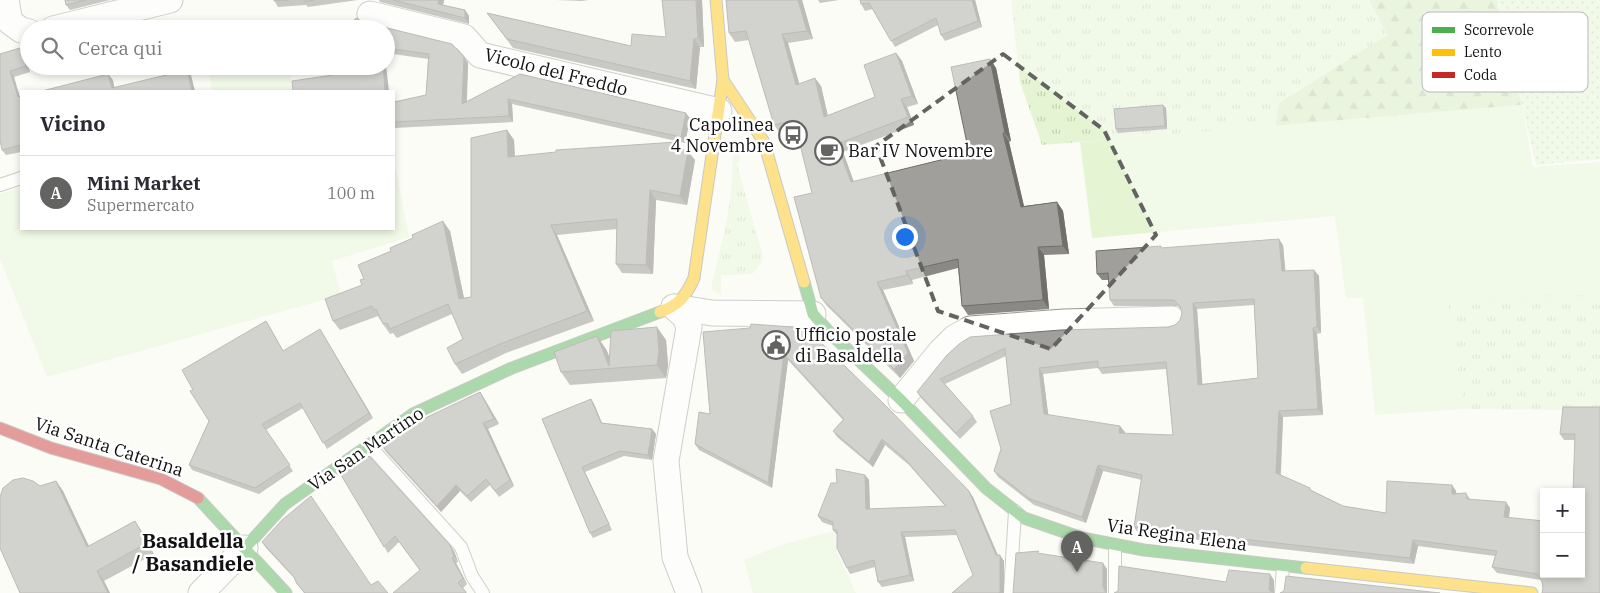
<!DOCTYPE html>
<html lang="it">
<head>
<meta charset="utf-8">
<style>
  body { margin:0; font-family:"IBM Plex Serif",serif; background:#f2f2f3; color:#2b2b33 }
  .controls { position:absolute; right:15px; bottom:15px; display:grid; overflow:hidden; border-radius:0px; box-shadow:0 2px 8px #0003 }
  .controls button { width:45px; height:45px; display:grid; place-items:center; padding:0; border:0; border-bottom:1px solid #e1e1e2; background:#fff; color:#2b2b33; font:25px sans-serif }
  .you { position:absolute; left:904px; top:236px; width:18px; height:18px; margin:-12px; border:4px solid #fff; border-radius:50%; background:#1a73e8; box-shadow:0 0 0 8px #1a73e833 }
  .badge { display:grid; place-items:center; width:32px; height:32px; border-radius:50%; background:#636362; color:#fff; font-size:16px; font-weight:700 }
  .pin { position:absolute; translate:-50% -41px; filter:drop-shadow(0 1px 2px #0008) }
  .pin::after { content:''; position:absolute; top:26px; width:18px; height:15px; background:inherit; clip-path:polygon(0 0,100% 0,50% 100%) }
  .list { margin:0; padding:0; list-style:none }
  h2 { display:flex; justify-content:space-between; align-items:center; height:65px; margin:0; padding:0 20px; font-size:21px }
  h2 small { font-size:16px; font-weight:400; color:#7c7c81 }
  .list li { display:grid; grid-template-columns:32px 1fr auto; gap:15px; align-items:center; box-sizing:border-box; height:75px; padding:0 20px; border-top:1px solid #e1e1e2 }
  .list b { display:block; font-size:19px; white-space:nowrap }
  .list p { margin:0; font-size:16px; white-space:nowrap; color:#7c7c81 }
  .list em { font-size:16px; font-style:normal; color:#7c7c81 }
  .icon { flex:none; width:28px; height:28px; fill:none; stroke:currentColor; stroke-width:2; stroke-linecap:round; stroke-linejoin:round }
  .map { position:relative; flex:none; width:1600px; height:593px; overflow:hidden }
  .search { position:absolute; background:#fff; box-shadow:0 2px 8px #0003; left:20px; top:20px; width:375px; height:55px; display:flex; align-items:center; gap:12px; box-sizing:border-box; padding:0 18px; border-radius:28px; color:#7c7c81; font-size:19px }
  .panel { position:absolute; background:#fff; box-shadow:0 2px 8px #0003; left:20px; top:90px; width:375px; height:140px; border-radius:0px }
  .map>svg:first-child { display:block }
  .grass { fill:url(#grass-tufts) }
  .forest { fill:url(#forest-firs) }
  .park { fill:url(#park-dots) }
  .garden { fill:#e5f5d4 }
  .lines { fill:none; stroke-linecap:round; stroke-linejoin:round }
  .lane-casing { stroke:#979795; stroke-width:14 }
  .street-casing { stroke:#979795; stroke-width:27 }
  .fast-casing { stroke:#8d8d8b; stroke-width:13 }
  .slow-casing { stroke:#8d8d8b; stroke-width:13 }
  .jam-casing { stroke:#8d8d8b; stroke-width:13 }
  .lane { stroke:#fffffe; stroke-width:12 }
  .street { stroke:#fffffe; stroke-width:25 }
  .fast { stroke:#4caf50; stroke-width:11 }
  .slow { stroke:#ffc107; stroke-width:11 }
  .jam { stroke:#c62828; stroke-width:11 }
  .wall { fill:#8a8985; fill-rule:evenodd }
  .shaded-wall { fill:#716f6c }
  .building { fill:#a19f9b; stroke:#716f6c; fill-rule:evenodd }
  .marked { fill:none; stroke:#636362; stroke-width:4; stroke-dasharray:10 6; stroke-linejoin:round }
  .labels { text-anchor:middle; stroke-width:5; stroke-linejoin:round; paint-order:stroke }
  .street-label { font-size:18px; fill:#111; stroke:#fff }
  .poi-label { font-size:18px; fill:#111; stroke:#fff; text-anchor:start }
  .quarter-label { font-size:20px; font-weight:bold; fill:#111; stroke:#fff }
  .key { fill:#fff; stroke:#b8b8b8; stroke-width:1 }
  .key-label { font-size:14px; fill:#111 }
</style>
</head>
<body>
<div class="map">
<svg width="1600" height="593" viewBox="0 0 1600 593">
  <defs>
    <pattern id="grass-tufts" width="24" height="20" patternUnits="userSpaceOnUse" patternTransform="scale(1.25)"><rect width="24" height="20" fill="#e5f5d4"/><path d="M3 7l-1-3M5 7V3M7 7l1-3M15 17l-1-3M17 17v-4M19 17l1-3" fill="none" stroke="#c3d1b5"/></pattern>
    <pattern id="forest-firs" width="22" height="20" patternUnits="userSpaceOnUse" patternTransform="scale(1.25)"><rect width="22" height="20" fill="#d5eec1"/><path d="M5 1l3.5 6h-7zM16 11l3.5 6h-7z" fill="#b6cba5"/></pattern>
    <pattern id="park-dots" width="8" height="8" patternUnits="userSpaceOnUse" patternTransform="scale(1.25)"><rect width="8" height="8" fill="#e5f5d4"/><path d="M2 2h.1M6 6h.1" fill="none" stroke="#c3d1b5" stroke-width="1.8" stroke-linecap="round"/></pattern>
  </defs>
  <rect width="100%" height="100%" fill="#fcfcf7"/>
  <g class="grass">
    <path d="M1011,0H1369L1387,35L1279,103L1275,126L1042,145L1020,82Z"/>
    <path d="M741,147L755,155L739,152L740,159L737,165L763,257L760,265L752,274L721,275V295L712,290V284C720,250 730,214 732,179C733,169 731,156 736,148Z"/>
    <path d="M1600,228V410L1464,409L1447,297Z"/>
  </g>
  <path class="forest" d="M1369,0H1497L1522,105L1275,126L1279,103L1387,35Z"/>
  <path class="park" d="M1498,0H1600V159L1536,165Z"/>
  <g class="garden">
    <path d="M209,66H289L293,91H212Z"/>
    <path d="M1522,105L1533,167L1600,162V295L1447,297L1464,409L1375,415L1363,298H1346L1335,216L1092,238L1080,142Z"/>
    <path d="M394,160L409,237L332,261L341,295L47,377L0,259V194L21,187V229H394Z"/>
    <path d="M834,531L837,552L856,593H753L744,560L784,544Z"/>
  </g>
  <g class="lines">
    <defs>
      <g id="lane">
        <path d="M0,185L21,178"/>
        <path d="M369,445L461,547L472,576L483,593"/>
        <path d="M1010,593L1015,511"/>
        <path d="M1115,593V545"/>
        <path d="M1281,593L1283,567"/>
      </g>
      <g id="street">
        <path d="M6,0L10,22L21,30L29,32"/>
        <path d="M370,14L464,37L480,55L719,111"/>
        <path d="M53,29L170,0"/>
        <path d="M674,307L685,317L689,327L666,461L675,557L689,593"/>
        <path d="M674,307L712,313L813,314"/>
        <path d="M901,400L941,351L954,338L970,329L1064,322L1172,319"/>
        <path d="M201,593L245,548"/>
      </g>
      <g id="fast">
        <path d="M804,282L813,314L830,333L901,400L986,488L1024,518L1082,538L1144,550L1306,568"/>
        <path d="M198,498L286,593"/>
        <path d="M245,548L285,504L413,414L512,368L660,312"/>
      </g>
      <g id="slow">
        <path d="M723,80L764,142L804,282"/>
        <path d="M660,312C679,305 686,296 694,278L723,80L716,0"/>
        <path d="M1306,568L1532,593"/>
      </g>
      <path id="jam" d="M0,428L51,448L161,479L198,498"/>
    </defs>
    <use href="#lane" class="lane-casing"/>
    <use href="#street" class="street-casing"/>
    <use href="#fast" class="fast-casing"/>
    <use href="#slow" class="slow-casing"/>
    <use href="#jam" class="jam-casing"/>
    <use href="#lane" class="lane"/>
    <use href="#street" class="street"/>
    <use href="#fast" class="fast"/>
    <use href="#slow" class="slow"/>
    <use href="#jam" class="jam"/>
  </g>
  <g class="wall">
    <path d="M65,0H110L70,10L66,5Z"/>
    <path d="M274,0H358L308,7L306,5L278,7Z"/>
    <path d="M379,0H444L443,5L465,10L469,16V24L380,2Z"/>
    <path d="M556,0H589L582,1Z"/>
    <path d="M702,0L704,47H700L696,89L513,48L487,13L631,46L666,37Z"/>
    <path d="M802,0L813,39L788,43L799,84L821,86L828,116L875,97L896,53L902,61L918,104L907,107L914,125L843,152L854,182L969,153L990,59L996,68L1011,141L1009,142L1024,206L1057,202L1063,211L1069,254L1044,255L1049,309L968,315L962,306L958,268L912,280L913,284L883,290L914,361L900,378L827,306L821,298L812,193L797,129L780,133L774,125L749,40L735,42L729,33Z"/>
    <path d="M818,0H839L820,3Z"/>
    <path d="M860,0H975L982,27L945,41L941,35L938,25L895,47L873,9L865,11L861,4Z"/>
    <path d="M356,18L363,22L452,44L468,63L467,102L520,74L686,113L690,119L685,143L512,104L513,122L394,128V102L426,95L428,59L386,53V29H347Z"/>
    <path d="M20,48L24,54L30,72L14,77L20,97L21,96V152L6,155L2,150L0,54Z"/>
    <path d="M1166,108L1167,129L1118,133L1116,129Z"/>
    <path d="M507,130L514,140L515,156L677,142L682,149L695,160L687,205L656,200L653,274L622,273L616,264L617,229L557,235L594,321L506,353L462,374L455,364L463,339L452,314L397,338L393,333L390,334L383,324L381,319L380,320L378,316L340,330L333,321L362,285L364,279L391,251L413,238L450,231L464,298L471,297Z"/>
    <path d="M1283,245L1285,271L1314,270L1319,276L1321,333L1317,334L1323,415L1283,417L1281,475L1343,506L1386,513L1452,485L1456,491V494L1466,493L1470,499L1510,508L1509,518L1581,574L1575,440H1564L1560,434L1600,407V593L1543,588L1542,582L1541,580L1497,573L1492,567L1495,556L1418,546L1414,564L1138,533L1134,527L1142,480L1103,471L1086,523L1034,505L998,477L994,471L1001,449L1011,404L1006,356L945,384L973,416L977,422L960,439L921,398L917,392L947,355L1168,327L1175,325L1180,320L1182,313L1181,309L1178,306H1114L1110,300L1109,280H1102L1097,274L1161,246L1162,248ZM1254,305L1258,378L1202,384L1197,309ZM1098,368L1102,374L1166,369L1173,435L1124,434L1125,432L1048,415L1043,374Z"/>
    <path d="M266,321L283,351L323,334L373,418L327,449L303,408L266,430L293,471L259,494L192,470L189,465L209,421L193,390Z"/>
    <path d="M750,328L973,497L998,555L1004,561V593H952L973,575L957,535L905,537L914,581L882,587L878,582L875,567L850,574L847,568L837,535L833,530V526L822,522L818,516L837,483L865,475L869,480L870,509L945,506L909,465L885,445L873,467L837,437L833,431L843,420L788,360L772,488L699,450L695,444Z"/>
    <path d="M666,340L668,365L666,378L570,385L561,372L606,349L610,358Z"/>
    <path d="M480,392L499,424L488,429L514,486L499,497L490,485L471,502L460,491L441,512L386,452L382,446Z"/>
    <path d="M591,399L594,404L602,423L652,429L656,434L652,460L624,456L585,472L612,530L593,538L590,533L542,419Z"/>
    <path d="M341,475L454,551L458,562L456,563L467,584L463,588L467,593H393L420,570L399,542L388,553Z"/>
    <path d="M56,481L63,491L89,546L135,521L142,532L154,554L104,581L110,593H20L40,486Z"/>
    <path d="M262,542L371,585L388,593H304L297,584L295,579L266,548Z"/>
  </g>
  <g class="shaded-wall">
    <path d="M439,0H444L442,10L438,4Z"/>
    <path d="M696,0H702L704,47L698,38Z"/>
    <path d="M798,0H802L813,39L807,31Z"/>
    <path d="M972,0H975L982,27L978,21Z"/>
    <path d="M465,10L469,16V24L465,18Z"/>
    <path d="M782,34L788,43L802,93L796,85Z"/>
    <path d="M694,39L700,47L696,89L690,81Z"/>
    <path d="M20,48L24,54L30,72L26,66Z"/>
    <path d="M896,53L902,61L918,104L912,96Z"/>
    <path d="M464,57L468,63L466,110L462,104Z"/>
    <path d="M990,59L996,68L1011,141L1005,133Z"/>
    <path d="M386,65L389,91H385L383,66H386Z"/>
    <path d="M187,70L191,75L195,91H192Z"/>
    <path d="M10,71L14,77L21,103L18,97Z"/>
    <path d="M108,74L113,80L115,91L112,88Z"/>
    <path d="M815,78L821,86L830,126L824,117Z"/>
    <path d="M508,99L512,104L513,122L509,116Z"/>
    <path d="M901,99L907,107L914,125L908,117Z"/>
    <path d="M1163,105L1166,108L1167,129L1165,126Z"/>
    <path d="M686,113L690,119L685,143L681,137Z"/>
    <path d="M507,130L514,140L515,167L508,157Z"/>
    <path d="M1003,133L1009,142L1026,215L1021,207Z"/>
    <path d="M677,142L684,152L676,148Z"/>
    <path d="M837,144L843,152L857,191L851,182Z"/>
    <path d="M688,151L695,160L687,205L680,196Z"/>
    <path d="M650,190L656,200L653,274L646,265Z"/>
    <path d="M1057,202L1063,211L1069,254L1063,246Z"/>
    <path d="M443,221L450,231L466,308L459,299Z"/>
    <path d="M551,225L557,235L594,321L587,311Z"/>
    <path d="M1279,239L1283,245L1286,277L1282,271Z"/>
    <path d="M1038,247L1044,255L1049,309L1043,300Z"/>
    <path d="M1314,270L1319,276L1321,333L1317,327Z"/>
    <path d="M906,271L912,280L913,284L907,275Z"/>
    <path d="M877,282L883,290L914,361L900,378L894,369Z"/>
    <path d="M1193,303L1197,309L1203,391L1198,385Z"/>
    <path d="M266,321L270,327L286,356L283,351Z"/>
    <path d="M657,327L666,340L668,365L666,378L657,365Z"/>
    <path d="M1313,328L1317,334L1323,415L1318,409Z"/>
    <path d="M320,329L323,334L373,418L369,413Z"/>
    <path d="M597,336L606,349L614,368L609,366Z"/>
    <path d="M784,354L788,360L772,488L768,483Z"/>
    <path d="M1039,368L1043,374L1049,420L1044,414Z"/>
    <path d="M480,392L484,398L499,424L494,419Z"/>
    <path d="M591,399L594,404L604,428L601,423Z"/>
    <path d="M1279,411L1283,417L1280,479L1276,473Z"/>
    <path d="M483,423L488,429L514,486L510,480Z"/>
    <path d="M1120,426L1125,432L1123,439L1119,433Z"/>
    <path d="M652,429L656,434L652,460L648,455Z"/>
    <path d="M882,439L885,445L873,467L869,462Z"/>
    <path d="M1098,465L1103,471L1086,523L1082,517Z"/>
    <path d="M582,467L585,472L612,530L609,524Z"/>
    <path d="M865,475L869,480L870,515L866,509Z"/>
    <path d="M56,481L63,491L94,558L87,547Z"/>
    <path d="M456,485L460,491L441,512L437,506Z"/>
    <path d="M1452,485L1456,491L1457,500L1452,494Z"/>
    <path d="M969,491L973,497L1000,561V555L1004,561V593H1000V592L996,555Z"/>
    <path d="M1506,502L1510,508L1508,523L1504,517Z"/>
    <path d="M135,521L142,532L154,554L147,543Z"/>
    <path d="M901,532L905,537L914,581L910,575Z"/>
    <path d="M1413,540L1418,546L1414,564L1410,558Z"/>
    <path d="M450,545L454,551L458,562L454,556Z"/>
    <path d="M452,558L456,563L467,584L463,578Z"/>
    <path d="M1103,563L1107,569V593H1106L1103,587Z"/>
    <path d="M97,571L104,581L110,593H108Z"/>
    <path d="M1270,574L1274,580V593L1269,590Z"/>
  </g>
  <g class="building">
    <path d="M65,0H86L66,5Z"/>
    <path d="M274,0H289L274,1Z"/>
    <path d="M304,0H314L304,2Z"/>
    <path d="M393,0H439L438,4L465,10V18Z"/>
    <path d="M662,0H696L698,38L694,39L690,81L507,39L487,13L631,46L632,34L666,37Z"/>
    <path d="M726,0H798L807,31L782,34L796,85L815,78L824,117L875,97L864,65L896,53L912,96L901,99L908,117L837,144L851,182L969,153L951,67L990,59L1005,133H1003L1021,207L1057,202L1063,246L1038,247L1043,300L962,306L958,259L906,271L907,275L877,282L908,353L894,369L821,298L794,197L812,193L794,120L774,125L746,31L729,33Z"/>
    <path d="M860,0H972L978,21L941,35L936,18L891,41L869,3L861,4Z"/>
    <path d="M356,18L363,22L452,44L464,57L462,104L520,74L686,113L681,137L508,99L509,116L394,122V102L426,95L429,54L386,48V29H347Z"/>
    <path d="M20,48L26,66L10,71L18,97L21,96V145L2,150L0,140V54Z"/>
    <path d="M339,66H383L385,91H293L292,81L333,75L332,67Z"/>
    <path d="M187,70L192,91H42L108,74L112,88Z"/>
    <path d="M1163,105L1165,126L1116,129L1114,109Z"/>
    <path d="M507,130L508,157L556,152V150L677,142L676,148L688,151L680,196L650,190L646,265L616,264L617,219L551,225L587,311L500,344L455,364L447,348L463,339L448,304L390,329L387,323L383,324L376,309L374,310L372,306L333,321L325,299L362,285L360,280L364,279L358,265L391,251L390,248L413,238L412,235L443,221L459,299L471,297V138Z"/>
    <path d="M1279,239L1282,271L1314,270L1317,327L1313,328L1318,409L1279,411L1276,473L1310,488V490L1343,506L1386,513L1387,481L1452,485V494L1466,493L1467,499L1506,502L1504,517L1544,521V574H1581V492H1573L1575,434H1560L1563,407H1600V593H1542L1543,588L1542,581L1537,574L1492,567L1497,551L1413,540L1410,558L1134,527L1142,475L1098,465L1082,517L1030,499L994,471L1001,449L990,411L1011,404L1005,348L940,379L973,416L956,433L917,392L947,355L959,344L970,337L1061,330L1168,327L1175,325L1180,320L1182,313L1180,306L1174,300H1110L1108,273L1097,274L1096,251L1161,246V248ZM1254,299L1258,378L1198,385L1193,303ZM1098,361V368L1166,362L1173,435L1119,433L1120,426L1044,414L1039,368Z"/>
    <path d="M266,321L283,351L320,329L369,413L323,443L300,403L262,424L290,465L255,488L189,465L209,421L190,391L193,390L182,370Z"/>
    <path d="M751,324L806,328L886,406L969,491L996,555H1000V592L999,593H952L973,575L955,530L901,532L910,575L878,582L874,560L847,568L837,548V530H833V522L818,516L831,483H837L836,469L865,475L866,509L946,506L905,459L882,439L869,462L833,431L844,419L784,354L768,483L695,444L699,412L710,414L703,332L750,328Z"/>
    <path d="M657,327L659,352L657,365L561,372L554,352L597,336L609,366L611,331Z"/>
    <path d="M480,392L494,419L483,423L510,480L495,491L486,479L467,496L456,485L437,506L382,446L419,421Z"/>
    <path d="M591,399L601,423L652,429L648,455L620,451L582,467L609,524L590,533L542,419Z"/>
    <path d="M369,456L450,545L454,556L452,558L463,578L458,583L466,592L465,593H393L420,570L395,536L384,547L341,475Z"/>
    <path d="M23,478L33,481L40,486L56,481L87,547L135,521L147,543L97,571L108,593H20L0,548V497L3,488L13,480Z"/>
    <path d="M311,496L371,585L378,581L388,593H305L297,584L294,577L262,542L282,520Z"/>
    <path d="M1039,551L1037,553L1103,563V587L1106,593H1013L1016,553Z"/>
    <path d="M1119,566L1226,582L1229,570L1270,574L1269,590L1274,593H1114L1118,591Z"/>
    <path d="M1286,576L1440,593H1280L1284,591Z"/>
  </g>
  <path d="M0 0H1600V593H0ZM1003,54L1104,130L1156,235L1051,349L938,311L876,146Z" fill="#fcfcf7" fill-opacity=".55" fill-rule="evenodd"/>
  <path class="marked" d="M1003,54L1104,130L1156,235L1051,349L938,311L876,146Z"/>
  <defs>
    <symbol id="bus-ring" viewBox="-11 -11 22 22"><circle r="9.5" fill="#fff" stroke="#636362" stroke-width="1.5"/><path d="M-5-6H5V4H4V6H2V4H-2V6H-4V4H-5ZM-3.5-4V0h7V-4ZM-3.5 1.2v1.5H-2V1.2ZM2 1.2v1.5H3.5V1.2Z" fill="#636362"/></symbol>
    <symbol id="cafe-ring" viewBox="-11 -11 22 22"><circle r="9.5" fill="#fff" stroke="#636362" stroke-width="1.5"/><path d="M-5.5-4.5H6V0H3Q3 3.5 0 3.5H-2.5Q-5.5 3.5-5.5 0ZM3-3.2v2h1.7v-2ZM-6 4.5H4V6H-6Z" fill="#636362"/></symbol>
    <symbol id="civic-ring" viewBox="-11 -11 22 22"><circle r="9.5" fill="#fff" stroke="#636362" stroke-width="1.5"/><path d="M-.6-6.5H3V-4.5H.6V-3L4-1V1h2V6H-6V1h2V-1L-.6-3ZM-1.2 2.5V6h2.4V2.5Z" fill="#636362"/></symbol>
  </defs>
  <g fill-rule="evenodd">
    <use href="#bus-ring" x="777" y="119" width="32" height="32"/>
    <use href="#cafe-ring" x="813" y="135" width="32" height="32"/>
    <use href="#civic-ring" x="760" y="329" width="32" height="32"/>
  </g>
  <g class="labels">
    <g class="street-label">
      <text transform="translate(556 72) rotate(14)" y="6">Vicolo del Freddo</text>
      <text transform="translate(109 447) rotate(18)" y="6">Via Santa Caterina</text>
      <text transform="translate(366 449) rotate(-34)" y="6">Via San Martino</text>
      <text transform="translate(1177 535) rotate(8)" y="6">Via Regina Elena</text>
    </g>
    <g class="poi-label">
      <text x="774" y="131" text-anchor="end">Capolinea<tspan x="774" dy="21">4 Novembre</tspan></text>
      <text x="848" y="157">Bar IV Novembre</text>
      <text x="795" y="341">Ufficio postale<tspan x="795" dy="21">di Basaldella</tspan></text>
    </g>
    <g class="quarter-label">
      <text x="193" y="548">Basaldella<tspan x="193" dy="23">/ Basandiele</tspan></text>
    </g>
  </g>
  <rect x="1422" y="12" width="166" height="80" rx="8" class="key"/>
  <rect x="1432" y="27" width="23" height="6" fill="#4caf50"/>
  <rect x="1432" y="49" width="23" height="7" fill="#ffc107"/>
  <rect x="1432" y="72" width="23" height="6" fill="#c62828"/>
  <g class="key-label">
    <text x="1464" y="35">Scorrevole</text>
    <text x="1464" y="57">Lento</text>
    <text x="1464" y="80">Coda</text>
  </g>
</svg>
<div class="controls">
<button>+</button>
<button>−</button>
</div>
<div class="you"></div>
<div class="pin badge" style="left:1077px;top:572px">A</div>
<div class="search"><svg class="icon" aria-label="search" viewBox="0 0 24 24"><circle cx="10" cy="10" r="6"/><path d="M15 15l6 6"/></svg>Cerca qui</div>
<section class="panel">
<h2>Vicino<small></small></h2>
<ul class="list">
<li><span class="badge">A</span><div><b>Mini Market</b><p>Supermercato</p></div><em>100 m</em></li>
</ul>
</section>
</div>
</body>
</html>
